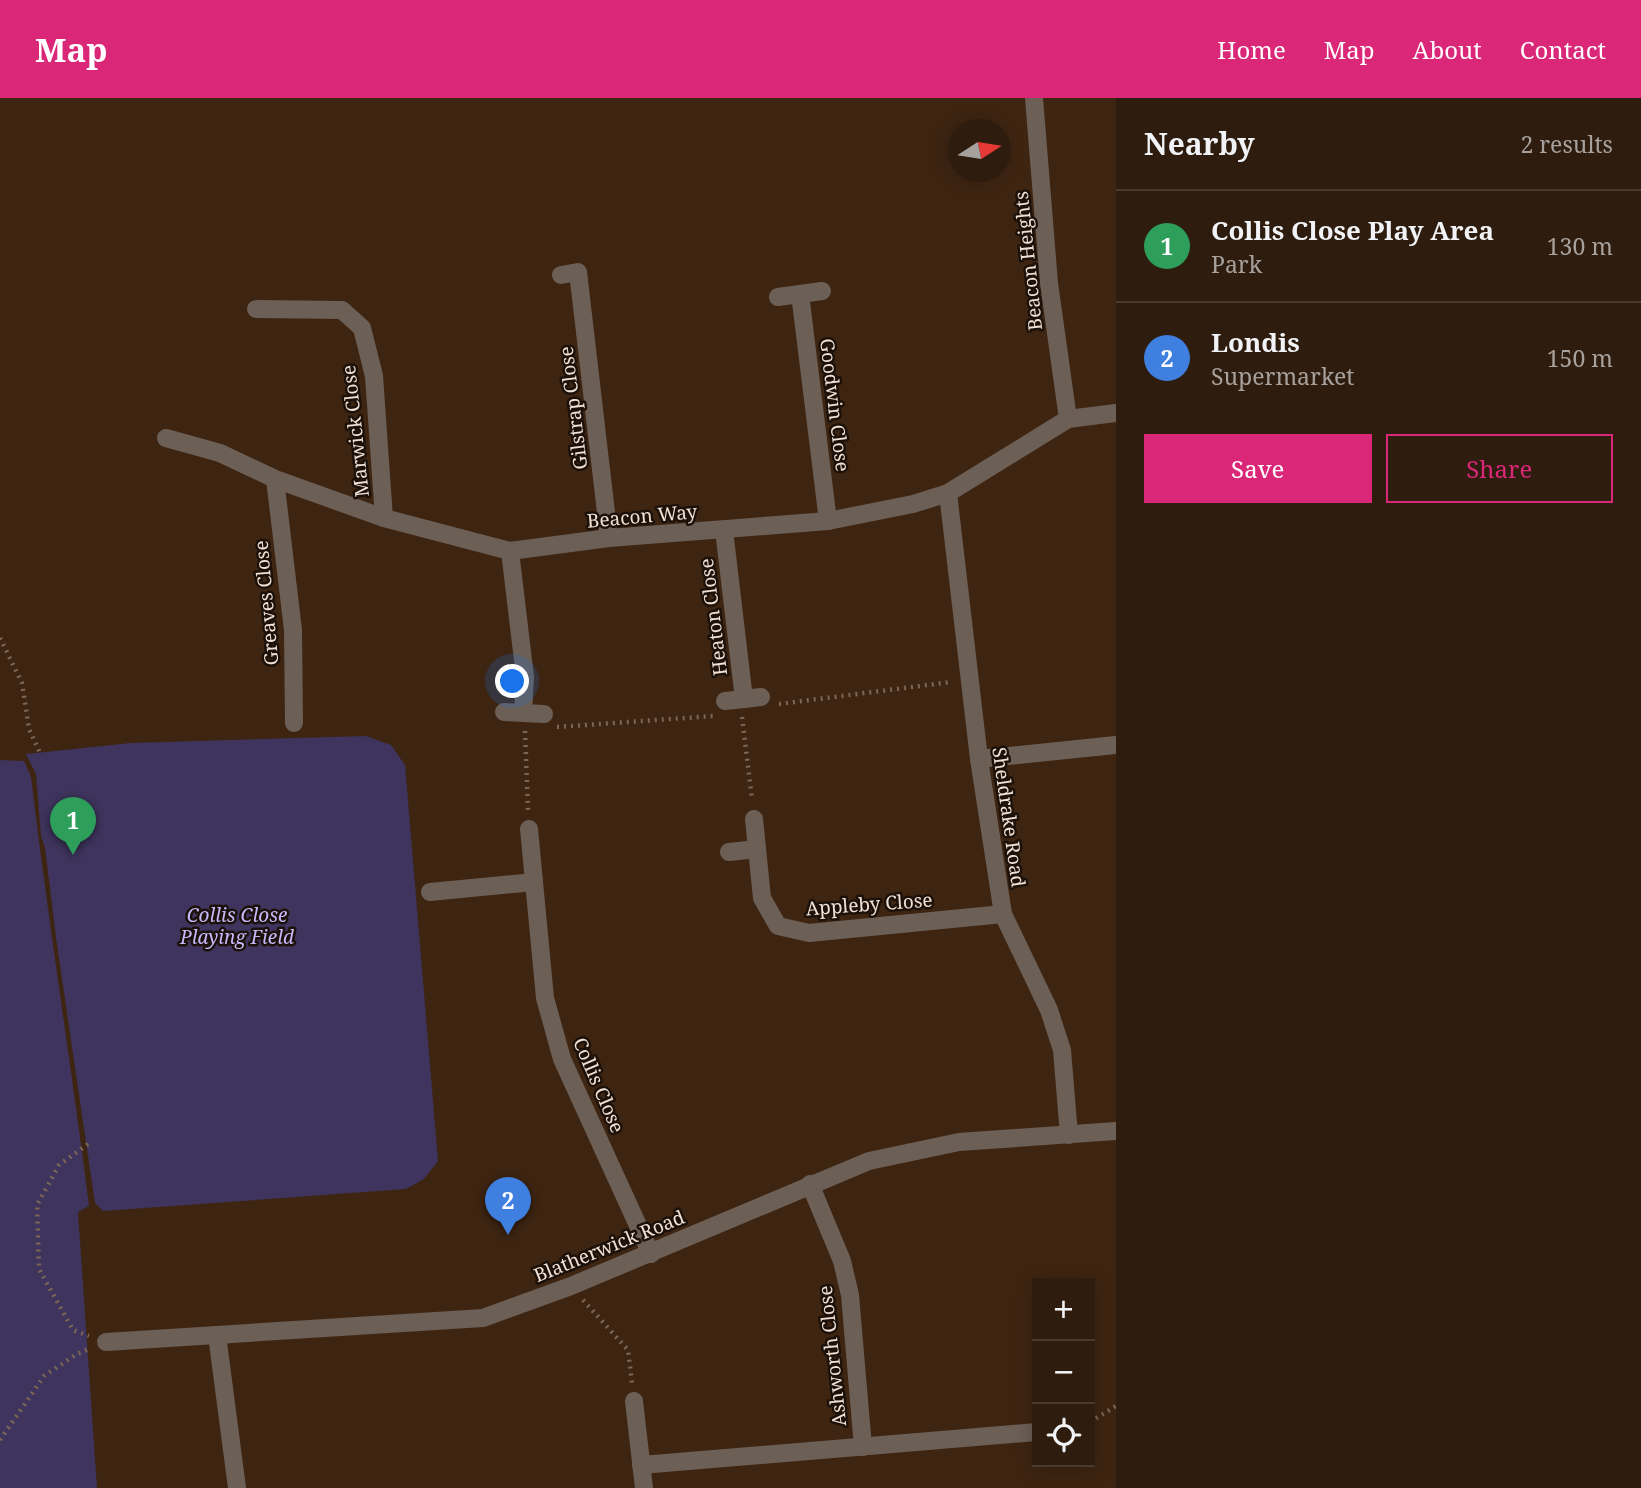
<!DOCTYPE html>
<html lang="en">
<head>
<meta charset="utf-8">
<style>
  body { margin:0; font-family:"Noto Serif",serif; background:#362517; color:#f1f3f6 }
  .controls { position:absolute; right:21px; bottom:21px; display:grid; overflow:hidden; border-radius:0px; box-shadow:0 4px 18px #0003 }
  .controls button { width:63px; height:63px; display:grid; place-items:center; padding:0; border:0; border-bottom:2px solid #493a2e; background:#2e1c0e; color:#f1f3f6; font:35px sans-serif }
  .compass { position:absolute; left:948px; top:21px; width:63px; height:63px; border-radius:50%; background:#2e1c0e; box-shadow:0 4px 18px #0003; rotate:78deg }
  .you { position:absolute; left:513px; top:584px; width:24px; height:24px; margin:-18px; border:5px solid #fff; border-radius:50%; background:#1a73e8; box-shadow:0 0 0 10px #1a73e833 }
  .badge { display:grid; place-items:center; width:46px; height:46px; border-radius:50%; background:#db2777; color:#fff; font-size:23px; font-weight:700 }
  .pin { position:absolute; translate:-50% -58px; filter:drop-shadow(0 2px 4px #0008) }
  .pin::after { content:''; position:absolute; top:37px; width:24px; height:21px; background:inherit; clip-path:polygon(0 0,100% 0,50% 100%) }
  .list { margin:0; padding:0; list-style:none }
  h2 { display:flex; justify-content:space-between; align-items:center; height:91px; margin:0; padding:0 28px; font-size:30px }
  h2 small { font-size:23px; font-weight:400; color:#a7a19e }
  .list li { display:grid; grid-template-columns:46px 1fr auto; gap:21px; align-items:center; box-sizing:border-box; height:112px; padding:0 28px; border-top:2px solid #493a2e }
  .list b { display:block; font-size:26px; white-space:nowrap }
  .list p { margin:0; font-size:23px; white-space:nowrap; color:#a7a19e }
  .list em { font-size:23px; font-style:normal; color:#a7a19e }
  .actions { display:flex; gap:14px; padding:21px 28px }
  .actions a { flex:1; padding:16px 0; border:2px solid #db2777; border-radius:0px; text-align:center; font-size:24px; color:#db2777 }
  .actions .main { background:#db2777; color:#fff }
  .icon { flex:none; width:38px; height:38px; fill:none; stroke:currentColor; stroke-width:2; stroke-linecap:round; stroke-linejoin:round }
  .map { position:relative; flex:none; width:1116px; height:1390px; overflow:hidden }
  header { display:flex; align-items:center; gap:42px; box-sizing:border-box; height:98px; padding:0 35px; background:#db2777; color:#fff }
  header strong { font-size:33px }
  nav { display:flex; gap:38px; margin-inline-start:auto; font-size:24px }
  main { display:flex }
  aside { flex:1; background:#2e1c0e }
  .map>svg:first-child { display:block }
  .green { fill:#3e345d }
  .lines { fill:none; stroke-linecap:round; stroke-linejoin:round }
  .path { stroke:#7c6656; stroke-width:4.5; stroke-dasharray:2 5; stroke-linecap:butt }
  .minor { stroke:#6c5f56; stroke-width:18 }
  .labels { text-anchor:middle; stroke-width:5; stroke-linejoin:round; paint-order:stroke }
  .street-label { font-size:19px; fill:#f1e0d4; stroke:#1c1109 }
  .park-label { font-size:19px; font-style:italic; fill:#c7b9fd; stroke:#1c1109 }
</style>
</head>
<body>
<header>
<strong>Map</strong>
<nav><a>Home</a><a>Map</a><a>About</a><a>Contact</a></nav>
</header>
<main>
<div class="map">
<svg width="1116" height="1390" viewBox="0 0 1116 1390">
  <rect width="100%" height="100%" fill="#3e2512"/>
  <g class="green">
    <path d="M366,638L391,647L405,667L438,1063L424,1081L406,1091L103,1113L95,1105L57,847L45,750L41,738L36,676L26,656L131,645Z"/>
    <path d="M0,662L24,663L31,679C48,822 71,965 89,1108L78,1114L97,1390H0Z"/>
  </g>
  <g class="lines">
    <g class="path">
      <path d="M0,540L22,585L29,631L40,655"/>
      <path d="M779,606L951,584"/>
      <path d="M742,619L752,701"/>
      <path d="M557,629L713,618"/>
      <path d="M525,633L528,712"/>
      <path d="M88,1046L59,1067L37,1107L39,1171L73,1232L89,1238"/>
      <path d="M583,1202L628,1252L632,1285"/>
      <path d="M1090,1324L1116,1308"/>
      <path d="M0,1342L44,1278L77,1256L89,1251"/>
    </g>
    <g class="minor">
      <path d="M1034,0L1049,185L1068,321"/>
      <path d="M561,177L578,174L609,440"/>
      <path d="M800,196L822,193"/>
      <path d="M778,199L800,196L828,423"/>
      <path d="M256,211L342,212L362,230L374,278L384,420"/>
      <path d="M166,340L220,355L275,381L384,420L510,453L609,440L828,423L913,406L948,395L1068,321L1116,315"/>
      <path d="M275,381L293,532L294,625"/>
      <path d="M948,395L979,661L1003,816L1049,912L1062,952L1069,1037"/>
      <path d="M724,432L744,601L761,599"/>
      <path d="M510,453L525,579L523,615L544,616"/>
      <path d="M725,603L744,601"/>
      <path d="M504,614L523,615"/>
      <path d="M979,661L1116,647"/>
      <path d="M754,721L762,800L778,828L809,835L1003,816"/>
      <path d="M529,731L545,900L562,961L651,1156"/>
      <path d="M729,754L757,751"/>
      <path d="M430,794L534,784"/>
      <path d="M810,1086L842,1163L850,1197L863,1349"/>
      <path d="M217,1237L237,1390"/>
      <path d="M106,1244L483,1220L571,1188L869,1063L959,1044L1116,1033"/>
      <path d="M634,1303L644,1390"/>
      <path d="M641,1367L1037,1334"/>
    </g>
  </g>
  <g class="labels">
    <g class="street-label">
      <text transform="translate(1028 163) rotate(-96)" y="7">Beacon Heights</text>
      <text transform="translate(835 307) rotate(83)" y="7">Goodwin Close</text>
      <text transform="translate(573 310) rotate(-97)" y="7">Gilstrap Close</text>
      <text transform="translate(355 333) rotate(-96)" y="7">Marwick Close</text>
      <text transform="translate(642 418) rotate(-5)" y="7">Beacon Way</text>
      <text transform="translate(266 505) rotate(-95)" y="7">Greaves Close</text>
      <text transform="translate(713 519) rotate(-97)" y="7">Heaton Close</text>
      <text transform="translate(1009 719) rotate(82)" y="7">Sheldrake Road</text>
      <text transform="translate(869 806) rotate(-4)" y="7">Appleby Close</text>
      <text transform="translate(599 987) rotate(67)" y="7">Collis Close</text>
      <text transform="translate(609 1148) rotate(-22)" y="7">Blatherwick Road</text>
      <text transform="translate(832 1258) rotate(-96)" y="7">Ashworth Close</text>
    </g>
    <g class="park-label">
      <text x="237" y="824">Collis Close<tspan x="237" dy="22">Playing Field</tspan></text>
    </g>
  </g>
</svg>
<div class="controls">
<button>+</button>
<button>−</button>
<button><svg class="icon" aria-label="locate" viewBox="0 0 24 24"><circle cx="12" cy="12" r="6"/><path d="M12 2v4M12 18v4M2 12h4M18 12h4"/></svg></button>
</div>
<svg class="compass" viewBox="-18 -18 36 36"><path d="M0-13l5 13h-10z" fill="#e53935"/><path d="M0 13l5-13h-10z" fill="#a7a19e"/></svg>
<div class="you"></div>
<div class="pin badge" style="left:73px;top:757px;background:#2e9e5b">1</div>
<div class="pin badge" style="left:508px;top:1137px;background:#3f7fe0">2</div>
</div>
<aside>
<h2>Nearby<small>2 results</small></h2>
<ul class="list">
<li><span class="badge" style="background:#2e9e5b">1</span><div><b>Collis Close Play Area</b><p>Park</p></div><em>130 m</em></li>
<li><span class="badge" style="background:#3f7fe0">2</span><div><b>Londis</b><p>Supermarket</p></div><em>150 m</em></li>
</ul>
<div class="actions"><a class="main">Save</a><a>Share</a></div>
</aside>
</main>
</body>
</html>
